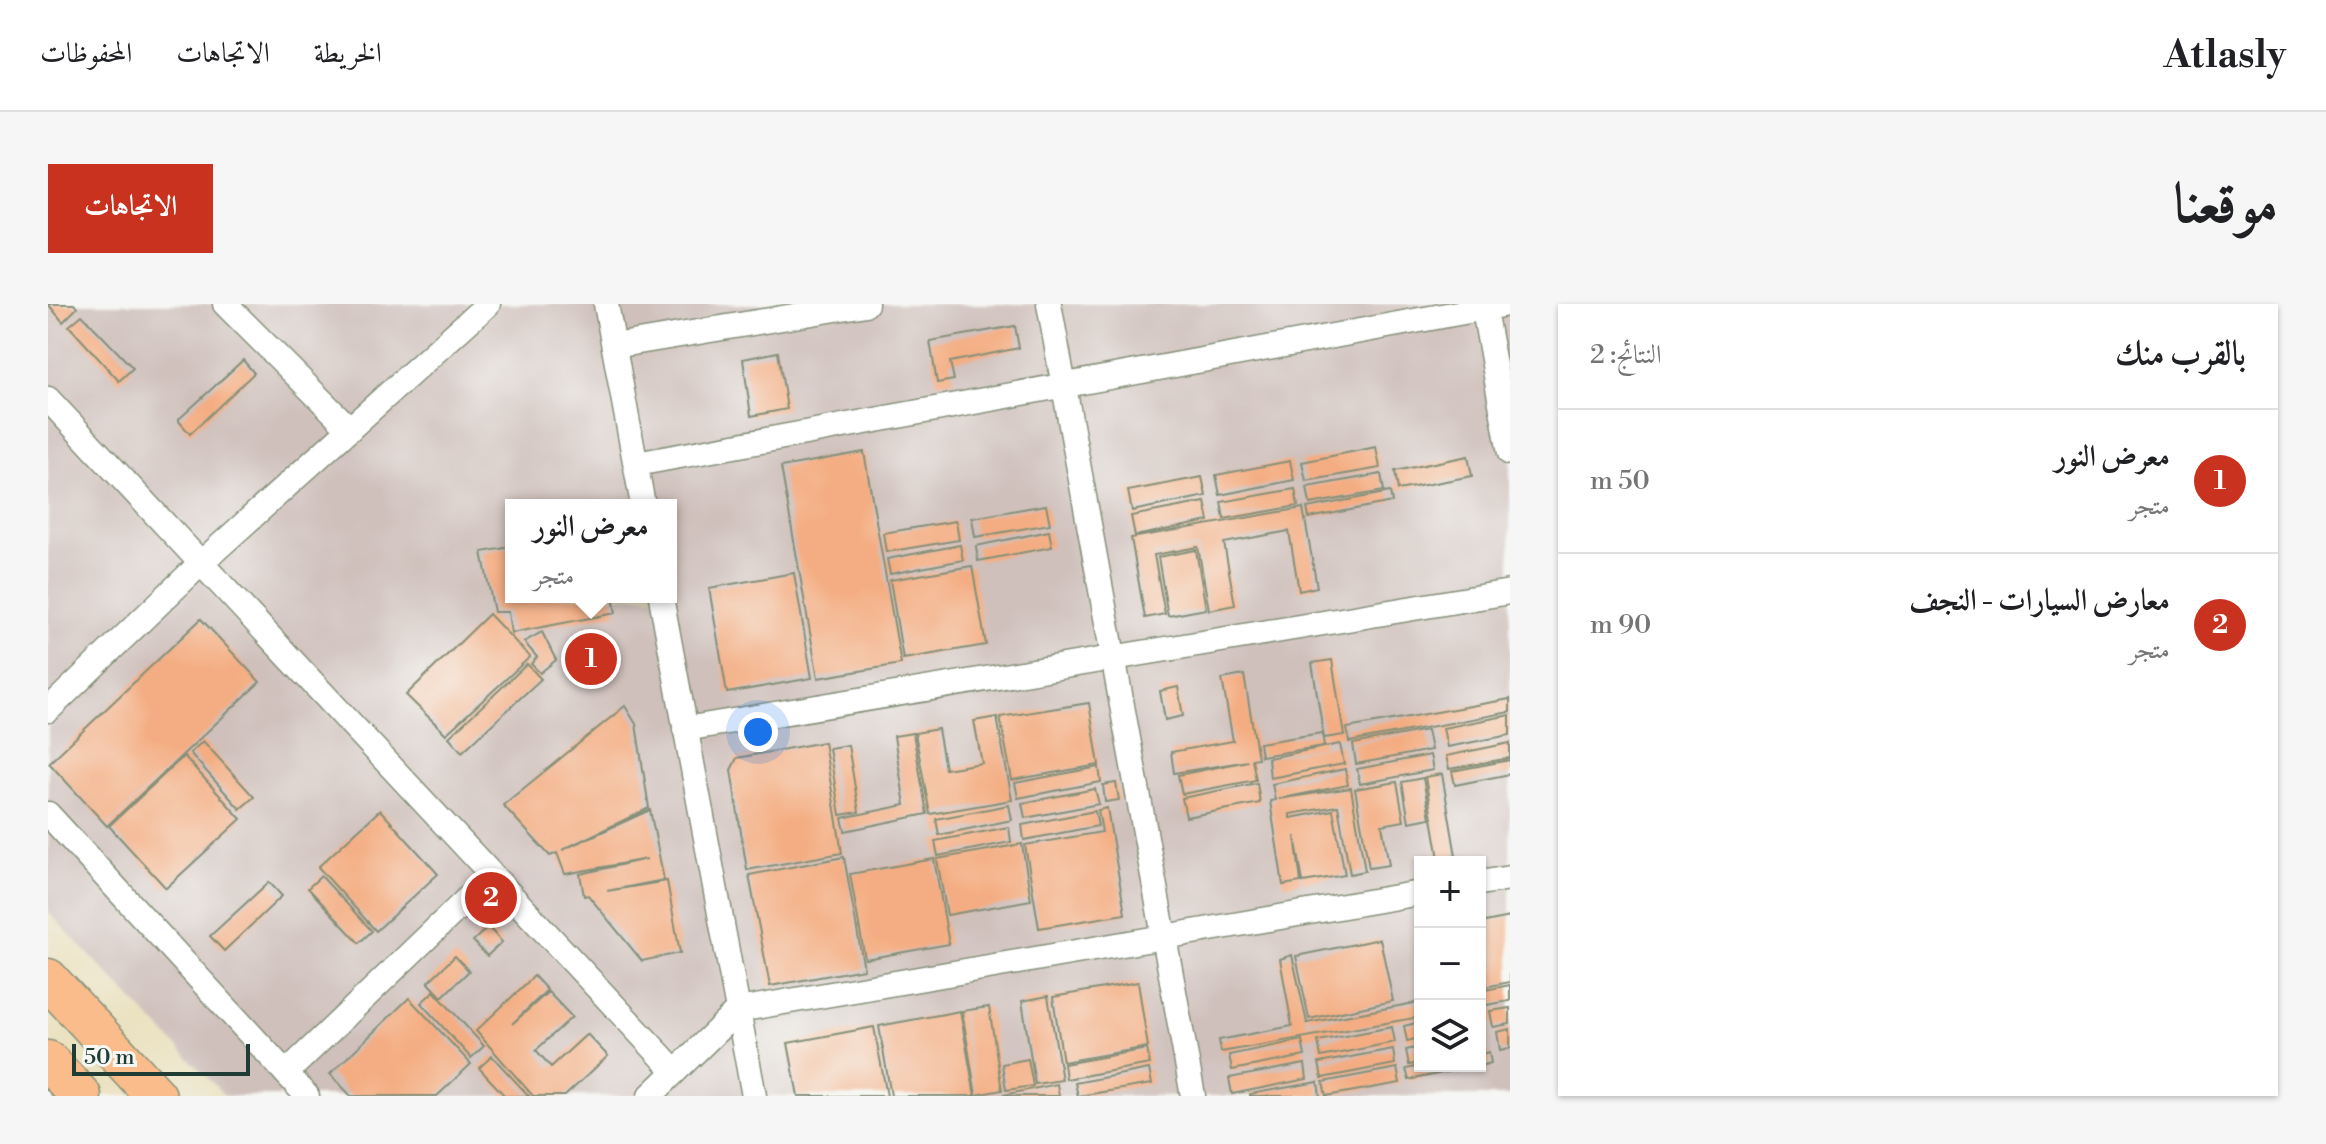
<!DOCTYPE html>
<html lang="ar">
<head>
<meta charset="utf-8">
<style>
  body { margin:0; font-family:"Libre Bodoni",Amiri,serif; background:#f6f6f6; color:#202124; direction:rtl }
  .controls { position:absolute; right:24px; bottom:24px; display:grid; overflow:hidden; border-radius:0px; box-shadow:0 2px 6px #0004 }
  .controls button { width:72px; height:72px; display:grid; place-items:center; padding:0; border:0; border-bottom:2px solid #e0e0e0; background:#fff; color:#202124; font:40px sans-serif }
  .scale { position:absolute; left:24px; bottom:20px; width:178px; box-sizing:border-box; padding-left:8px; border:4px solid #1f3d34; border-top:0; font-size:22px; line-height:28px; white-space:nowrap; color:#1f3d34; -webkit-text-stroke:6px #f6f6f2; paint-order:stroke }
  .you { position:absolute; left:710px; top:428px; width:28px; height:28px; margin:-20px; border:6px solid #fff; border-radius:50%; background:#1a73e8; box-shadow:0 0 0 12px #1a73e833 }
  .badge { display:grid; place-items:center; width:52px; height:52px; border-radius:50%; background:#c8321e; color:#fff; font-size:26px; font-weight:700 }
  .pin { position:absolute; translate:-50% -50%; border:4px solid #fff; box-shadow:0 2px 8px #0006 }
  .popup { position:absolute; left:457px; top:195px; width:172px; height:104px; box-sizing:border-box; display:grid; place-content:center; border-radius:0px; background:#fff; filter:drop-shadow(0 2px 6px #0005); font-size:26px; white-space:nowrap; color:#757577 }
  .popup b { font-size:30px; color:#202124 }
  .popup::after { content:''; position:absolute; left:50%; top:100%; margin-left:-16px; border:16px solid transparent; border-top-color:#fff }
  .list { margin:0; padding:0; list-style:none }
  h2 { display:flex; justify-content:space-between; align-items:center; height:104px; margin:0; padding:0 32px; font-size:34px }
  h2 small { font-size:26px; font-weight:400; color:#757577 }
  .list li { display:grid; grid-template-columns:52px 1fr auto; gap:24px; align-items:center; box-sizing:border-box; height:144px; padding:0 32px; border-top:2px solid #e0e0e0 }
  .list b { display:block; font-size:30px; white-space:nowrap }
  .list p { margin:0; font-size:26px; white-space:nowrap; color:#757577 }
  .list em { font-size:26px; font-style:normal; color:#757577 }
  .icon { flex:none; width:44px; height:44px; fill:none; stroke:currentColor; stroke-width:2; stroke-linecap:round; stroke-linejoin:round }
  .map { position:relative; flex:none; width:1462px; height:792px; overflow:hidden; direction:ltr; border-radius:0px }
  header { display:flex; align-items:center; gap:48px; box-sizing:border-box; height:112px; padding:0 40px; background:#fff; border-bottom:2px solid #e0e0e0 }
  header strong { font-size:38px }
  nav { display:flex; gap:44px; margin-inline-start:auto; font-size:28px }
  .intro { display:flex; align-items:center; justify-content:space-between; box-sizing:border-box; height:192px; padding:0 48px }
  h1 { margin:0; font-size:56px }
  .button { padding:20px 36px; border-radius:0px; background:#c8321e; color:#fff; font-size:28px; font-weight:700 }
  main { display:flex; gap:48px; padding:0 48px }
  aside { flex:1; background:#fff; border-radius:0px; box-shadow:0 2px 6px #0004 }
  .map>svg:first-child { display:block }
  .industrial { fill:#cfc0bb; fill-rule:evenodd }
  .building { fill:#f4ad82 }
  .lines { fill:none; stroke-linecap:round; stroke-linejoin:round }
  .street-casing { stroke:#85907a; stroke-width:27 }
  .primary-casing { stroke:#85907a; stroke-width:43 }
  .street { stroke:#fff; stroke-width:24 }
  .primary { stroke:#fabc8b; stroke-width:40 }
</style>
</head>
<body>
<header>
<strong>Atlasly</strong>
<nav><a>الخريطة</a><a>الاتجاهات</a><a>المحفوظات</a></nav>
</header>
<div class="intro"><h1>موقعنا</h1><a class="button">الاتجاهات</a></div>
<main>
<aside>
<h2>بالقرب منك<small>النتائج: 2</small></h2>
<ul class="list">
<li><span class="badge">1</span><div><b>معرض النور</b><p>متجر</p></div><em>50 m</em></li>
<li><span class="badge">2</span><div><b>معارض السيارات - النجف</b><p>متجر</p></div><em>90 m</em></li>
</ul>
</aside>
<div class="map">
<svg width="1462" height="792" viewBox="0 0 1462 792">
  <rect width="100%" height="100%" fill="#f6f6f2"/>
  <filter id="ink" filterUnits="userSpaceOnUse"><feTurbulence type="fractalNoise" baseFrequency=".0125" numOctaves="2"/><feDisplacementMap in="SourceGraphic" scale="16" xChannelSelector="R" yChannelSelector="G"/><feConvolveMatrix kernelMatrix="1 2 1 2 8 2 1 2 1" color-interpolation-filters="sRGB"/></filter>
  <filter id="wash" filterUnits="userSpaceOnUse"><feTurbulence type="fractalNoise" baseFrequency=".006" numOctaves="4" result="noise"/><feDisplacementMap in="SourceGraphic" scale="32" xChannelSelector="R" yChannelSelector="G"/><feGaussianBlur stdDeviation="1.8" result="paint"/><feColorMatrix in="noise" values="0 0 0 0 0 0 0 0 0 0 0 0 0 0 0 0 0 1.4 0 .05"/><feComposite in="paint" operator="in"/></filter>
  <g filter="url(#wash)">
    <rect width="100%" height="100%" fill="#ebe2c1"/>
    <path class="industrial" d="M0,0H1462V792H177L0,608ZM463,201H623V293H463ZM1372,558H1432V762H1372Z"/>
    <g id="blocks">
      <g class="building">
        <path d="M0,0H26L29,4L15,18Z"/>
        <path d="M34,11L85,64L71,77L21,22Z"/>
        <path d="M967,22L971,44L902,58L906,76L889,79L882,37Z"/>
        <path d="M730,48L739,105L703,112L695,55Z"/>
        <path d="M195,56L206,69L142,130L130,116Z"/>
        <path d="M1328,143L1332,164L1258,177L1254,158Z"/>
        <path d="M816,148L853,360L770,374L733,163Z"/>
        <path d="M1420,152L1424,172L1350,186L1347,167Z"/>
        <path d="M1242,157L1246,176L1172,191L1168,171Z"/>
        <path d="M1333,170L1336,187L1262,200L1259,183Z"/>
        <path d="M1154,173L1158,192L1084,207L1080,187Z"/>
        <path d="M1247,185L1250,202L1176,215L1173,198Z"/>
        <path d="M1342,188L1344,198L1261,214L1259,204Z"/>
        <path d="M1157,198L1161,217L1087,232L1083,212Z"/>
        <path d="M998,201L1002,220L927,233L924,214Z"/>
        <path d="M1255,204L1269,283L1251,287L1241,227L1176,239L1187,301L1161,306L1150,243L1106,251L1117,310L1097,314L1083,234Z"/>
        <path d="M908,217L911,236L838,248L835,229Z"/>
        <path d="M1001,227L1004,243L930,257L928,242Z"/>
        <path d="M912,241L915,256L842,270L839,255Z"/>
        <path d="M463,243V293H565L568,309L463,329L460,308H446L434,248Z"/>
        <path d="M1148,246L1158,305L1120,312L1110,253Z"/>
        <path d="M924,262L938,341L855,355L842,276Z"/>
        <path d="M746,269L764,374L679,389L661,284Z"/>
        <path d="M441,310L482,353L398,430L358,391Z"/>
        <path d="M153,315L212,378L59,522L1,459Z"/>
        <path d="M494,328L508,356L492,369L483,360L489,353L476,338Z"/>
        <path d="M1284,356L1296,431L1276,434L1264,359Z"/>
        <path d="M479,360L493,375L414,448L401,433Z"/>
        <path d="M1196,371L1210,454L1204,455L1208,476L1134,490L1130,471L1200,457L1126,469L1123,448L1185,437L1174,375Z"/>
        <path d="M1130,383L1135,412L1117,416L1112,387Z"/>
        <path d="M1462,395V408L1301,438L1299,424Z"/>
        <path d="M1041,399L1051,461L964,476L952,413Z"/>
        <path d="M577,402L588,420L601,504L514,546L602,506L616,576L559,587L619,577L632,649L594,657L540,591L536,592L532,570L599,555L517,570L509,549L502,552L455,501Z"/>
        <path d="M1462,411V431L1399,443L1395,424Z"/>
        <path d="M949,413L964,496L882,510L867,429L890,425L897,465L934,459L926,417Z"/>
        <path d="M1379,426L1383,446L1308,460L1305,440Z"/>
        <path d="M865,429L879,510L797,527L794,514L857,501L846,432Z"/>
        <path d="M1274,429L1276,442L1213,452L1211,439Z"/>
        <path d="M155,437L206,493L192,505L142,449Z"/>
        <path d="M776,438L794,549L699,566L683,466L689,454Z"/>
        <path d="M1462,439V454L1401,465L1398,452Z"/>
        <path d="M1292,440L1296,460L1222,474L1220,454Z"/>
        <path d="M800,441L811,508L792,511L781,444Z"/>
        <path d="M1382,451L1385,466L1312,480L1309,465Z"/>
        <path d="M136,452L193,515L118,584L61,522Z"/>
        <path d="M1462,456V470L1407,481L1404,467Z"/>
        <path d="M1051,463L1053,478L970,494L967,479Z"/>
        <path d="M1297,465L1300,481L1230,495L1303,484L1317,567L1302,570L1290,502L1242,510V514L1285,506L1297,571L1255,578L1247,532L1253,578L1235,581L1222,497L1227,496L1224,480Z"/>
        <path d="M1394,470L1408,552L1391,555L1377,473Z"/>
        <path d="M1375,474L1382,514L1361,518L1354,478Z"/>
        <path d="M1349,478L1356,517L1334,521L1341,561L1321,564L1307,485Z"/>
        <path d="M1068,479L1071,496L1057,498L1055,481Z"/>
        <path d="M1209,479L1212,499L1138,513L1134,494Z"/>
        <path d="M1047,485L1051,500L977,514L974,499Z"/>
        <path d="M961,501L964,516L891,531L888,515Z"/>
        <path d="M1059,504L1077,610L991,624L977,541L1054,528L1050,506Z"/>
        <path d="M332,506L390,570L328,627L270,563Z"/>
        <path d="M1047,507L1050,522L976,536L974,521Z"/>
        <path d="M961,523L963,538L890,552L887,537Z"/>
        <path d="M974,540L983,596L899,611L889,555Z"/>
        <path d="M796,553L816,665L722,682L701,571Z"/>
        <path d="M886,555L901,640L817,655L802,570Z"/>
        <path d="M273,572L324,627L311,639L260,584Z"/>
        <path d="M221,578L234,592L176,647L162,632Z"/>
        <path d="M1462,613V678L1432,684V619Z"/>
        <path d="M440,623L454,638L439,652L425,637Z"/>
        <path d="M1332,635L1345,697L1261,715L1248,652Z"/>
        <path d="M1244,651L1259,719L1372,698V713L1173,748L1171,736L1244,722L1232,655Z"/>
        <path d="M407,652L421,667L394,693L380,678Z"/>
        <path d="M486,672L499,686L464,720L500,688L524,713L488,746L503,763L539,730L560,752L517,792H485L428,727Z"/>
        <path d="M1090,678L1100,743L1015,758L1005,693Z"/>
        <path d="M1462,681V697L1432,702V687Z"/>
        <path d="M386,687L436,742L423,754L373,699Z"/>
        <path d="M1000,692L1014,776L987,780L974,697Z"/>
        <path d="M361,694L423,760L389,792H303L282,770Z"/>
        <path d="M941,703L954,786L928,791L914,707Z"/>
        <path d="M1462,704V720L1445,723L1442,707Z"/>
        <path d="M912,707L927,792H843L831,722Z"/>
        <path d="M1372,718V734L1359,737L1356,722Z"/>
        <path d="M826,723L839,792H750L740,739Z"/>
        <path d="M1344,723L1347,738L1273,753L1270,737Z"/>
        <path d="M1462,725V744L1452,746L1449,728Z"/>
        <path d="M1254,736L1257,752L1184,766L1181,751Z"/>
        <path d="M1372,743V759L1361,761L1358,746Z"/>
        <path d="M1099,745L1102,760L1018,775L1016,760Z"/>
        <path d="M1345,745L1347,760L1274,774L1271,759Z"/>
        <path d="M1441,748L1443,759L1432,762V750Z"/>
        <path d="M444,752L481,792H457L431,764Z"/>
        <path d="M980,755L985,782L958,786L954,760Z"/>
        <path d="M1257,760L1259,775L1184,790L1181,774Z"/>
        <path d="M1372,762H1423V763L1361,776L1358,765Z"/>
        <path d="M1349,764L1352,779L1278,792L1275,778Z"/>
        <path d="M1101,765L1104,780L1030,792L1027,779Z"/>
        <path d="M1270,778L1272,792H1202V790Z"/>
        <path d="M1009,780L1011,792H956L955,791Z"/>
      </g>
    </g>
  </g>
  <g filter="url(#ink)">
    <use href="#blocks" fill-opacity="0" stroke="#85907a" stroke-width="2"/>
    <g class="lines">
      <defs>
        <g id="street">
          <path d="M177,0L302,125"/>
          <path d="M558,0L595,201"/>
          <path d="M1001,0L1145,792"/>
          <path d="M1435,0L1462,149"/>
          <path d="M566,42L818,0"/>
          <path d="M0,95L627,767"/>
          <path d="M588,160L1459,0"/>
          <path d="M613,293L706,792"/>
          <path d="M0,406L153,259L440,0"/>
          <path d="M637,425L1462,288"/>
          <path d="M0,510L259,792"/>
          <path d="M1432,579L1462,574"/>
          <path d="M238,769L444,571"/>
          <path d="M602,792L690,706L1372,589"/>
        </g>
        <g id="primary">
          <path d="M0,675L108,792"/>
          <path d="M0,757L33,792"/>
        </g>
      </defs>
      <use href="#street" class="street-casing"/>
      <use href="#primary" class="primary-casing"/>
      <use href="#street" class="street"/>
      <use href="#primary" class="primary"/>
    </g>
  </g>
</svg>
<div class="controls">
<button>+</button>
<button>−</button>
<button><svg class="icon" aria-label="layers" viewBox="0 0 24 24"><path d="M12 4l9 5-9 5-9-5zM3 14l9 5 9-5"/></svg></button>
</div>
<div class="scale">50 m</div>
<div class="you"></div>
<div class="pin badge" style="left:543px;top:355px">1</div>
<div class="popup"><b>معرض النور</b>متجر</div>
<div class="pin badge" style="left:443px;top:594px">2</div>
</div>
</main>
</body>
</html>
